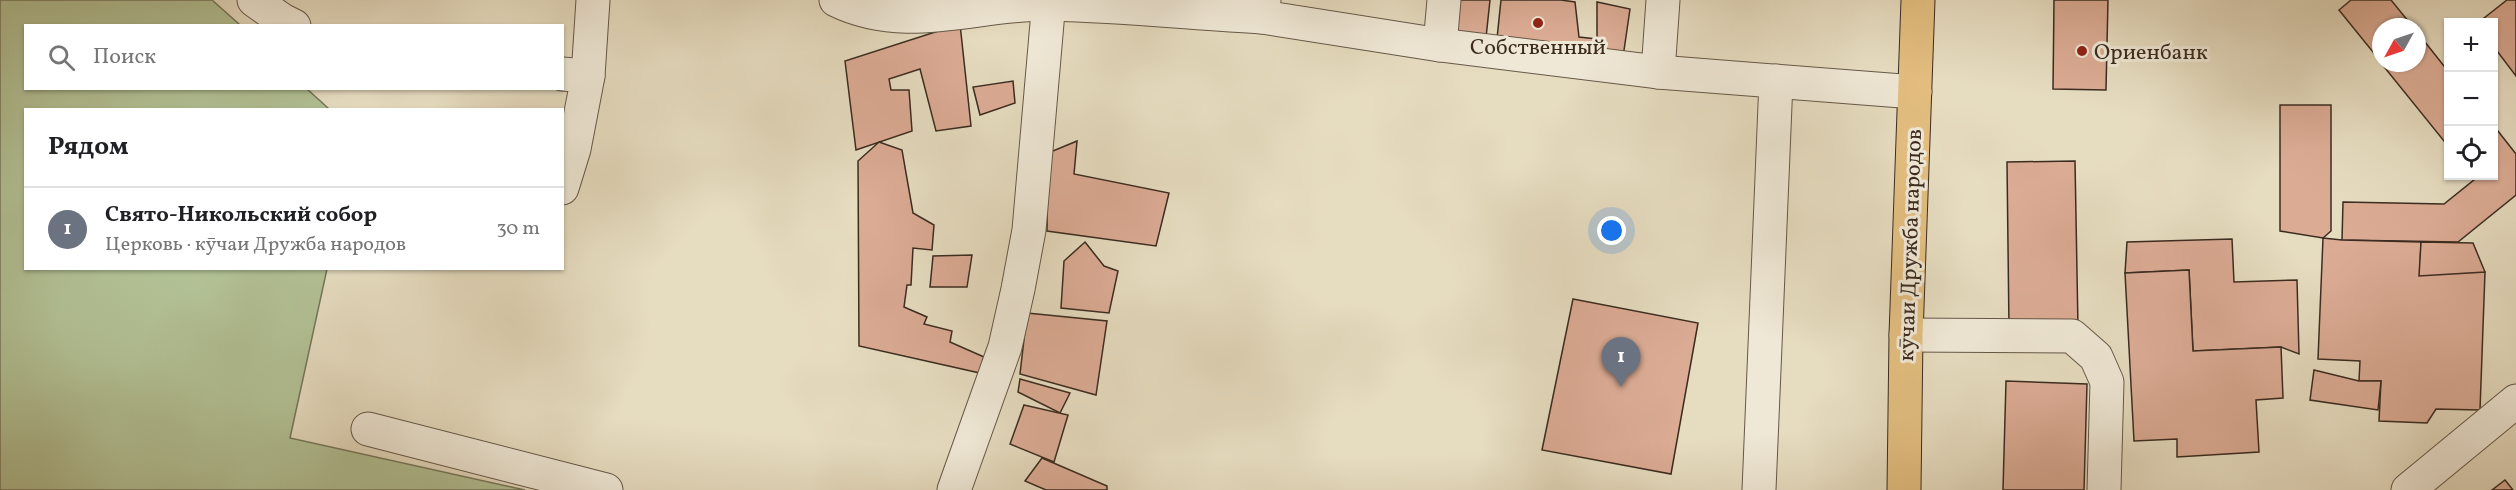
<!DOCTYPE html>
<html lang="ru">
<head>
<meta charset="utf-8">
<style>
  body { margin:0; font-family:Vollkorn,serif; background:#f6f6f6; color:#202124 }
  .controls { position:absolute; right:18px; top:18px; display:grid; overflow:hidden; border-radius:0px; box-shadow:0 2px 4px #0004 }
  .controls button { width:54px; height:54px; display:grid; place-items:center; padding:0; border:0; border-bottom:2px solid #e0e0e0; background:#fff; color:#202124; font:30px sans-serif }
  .compass { position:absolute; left:2372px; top:18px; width:54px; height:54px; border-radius:50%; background:#fff; box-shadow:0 2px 4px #0004; rotate:230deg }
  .you { position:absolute; left:1612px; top:231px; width:21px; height:21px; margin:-15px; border:4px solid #fff; border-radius:50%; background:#1a73e8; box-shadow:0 0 0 9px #1a73e833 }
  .badge { display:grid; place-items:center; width:39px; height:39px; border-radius:50%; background:#8f2418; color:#fff; font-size:20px; font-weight:700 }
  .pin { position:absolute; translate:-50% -50px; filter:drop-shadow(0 2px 3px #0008) }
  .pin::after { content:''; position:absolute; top:32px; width:21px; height:18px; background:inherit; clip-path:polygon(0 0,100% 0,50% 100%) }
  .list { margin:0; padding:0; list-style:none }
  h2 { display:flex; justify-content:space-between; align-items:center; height:78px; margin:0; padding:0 24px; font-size:26px }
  h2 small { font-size:20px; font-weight:400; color:#757577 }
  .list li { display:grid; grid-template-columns:39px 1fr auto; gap:18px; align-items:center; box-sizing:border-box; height:84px; padding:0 24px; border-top:2px solid #e0e0e0 }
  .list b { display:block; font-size:22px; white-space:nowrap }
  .list p { margin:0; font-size:20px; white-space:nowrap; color:#757577 }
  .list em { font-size:20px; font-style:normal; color:#757577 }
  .icon { flex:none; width:33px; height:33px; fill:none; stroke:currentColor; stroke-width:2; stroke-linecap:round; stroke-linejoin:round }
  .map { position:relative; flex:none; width:2516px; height:490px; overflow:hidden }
  .search { position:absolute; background:#fff; box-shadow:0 2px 4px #0004; left:24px; top:24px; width:540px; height:66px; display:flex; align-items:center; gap:15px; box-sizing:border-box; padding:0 21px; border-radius:0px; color:#757577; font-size:22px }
  .panel { position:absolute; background:#fff; box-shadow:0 2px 4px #0004; left:24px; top:108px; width:540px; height:162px; border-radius:0px }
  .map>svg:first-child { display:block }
  .green { fill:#b2c195; stroke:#76765a; stroke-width:1.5 }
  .building { fill:#dbab94; stroke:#3b2c20; stroke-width:1.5 }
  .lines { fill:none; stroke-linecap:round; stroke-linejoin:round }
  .minor-casing { stroke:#665848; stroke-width:35 }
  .major-casing { stroke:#3b2c20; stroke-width:35 }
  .minor { stroke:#efe8d6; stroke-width:33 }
  .major { stroke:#e3be80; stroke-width:33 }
  .poi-dot { fill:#8f2418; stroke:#efe8d6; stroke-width:2 }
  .labels { text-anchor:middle; stroke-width:6; stroke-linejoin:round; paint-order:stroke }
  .poi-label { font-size:22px; fill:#3b2c20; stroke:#efe8d6 }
  .street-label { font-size:22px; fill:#3b2c20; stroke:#efe8d6 }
</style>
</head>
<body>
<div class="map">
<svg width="2516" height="490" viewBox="0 0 2516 490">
  <rect width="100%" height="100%" fill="#e6dcc0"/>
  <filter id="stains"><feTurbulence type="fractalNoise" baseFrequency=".00333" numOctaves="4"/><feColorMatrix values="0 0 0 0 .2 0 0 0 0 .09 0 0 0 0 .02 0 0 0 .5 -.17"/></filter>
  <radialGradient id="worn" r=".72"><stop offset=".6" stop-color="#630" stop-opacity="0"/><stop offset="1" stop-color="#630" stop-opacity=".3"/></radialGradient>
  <path class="green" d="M0,0H212L240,25L26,26V88L307,89L329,109L26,110V268L327,269L290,438L525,490H0Z"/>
  <g class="building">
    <path d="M1457,0H1490L1485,47L1451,43Z"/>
    <path d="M1501,0H1561L1575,2L1579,37L1597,39V2L1630,9L1622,64L1496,48Z"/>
    <path d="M2054,0H2108L2106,90L2053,89Z"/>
    <path d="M2351,0H2391L2413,27H2381V62L2339,10Z"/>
    <path d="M2507,0H2516V76L2494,47V22H2479Z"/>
    <path d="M960,24L971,126L936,131L920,69L889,79L891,90H909L912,131L856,150L845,61Z"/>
    <path d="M2417,32L2448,71V146L2381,63H2417Z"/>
    <path d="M1013,81L1015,103L980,115L973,87Z"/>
    <path d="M2280,105H2331V231L2323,238L2280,231Z"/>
    <path d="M2494,126L2516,154V195L2458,242L2342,240L2343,202L2444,204L2475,179L2473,176H2494Z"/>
    <path d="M1077,141L1074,174L1169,193L1156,246L1047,231L1048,153Z"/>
    <path d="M879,142L902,150L913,213L934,225L932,250L913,248L911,285H907L904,307L927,317L924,324L952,331L950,342L984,357L980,373L859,346L858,161Z"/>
    <path d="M2075,161L2078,328L2009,329L2007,162Z"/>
    <path d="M2323,238L2342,240L2421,242L2420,270L2485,272L2480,410L2436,409L2427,423L2379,421L2381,381H2359L2360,361L2318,359Z"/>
    <path d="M2232,239L2234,282L2297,280L2299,354L2281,347L2193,351L2189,270L2125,273L2127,242Z"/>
    <path d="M1085,242L1104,266L1118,271L1109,313L1061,308L1064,261Z"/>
    <path d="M2421,242L2473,243L2485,272L2419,276Z"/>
    <path d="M972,255L967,287H930L933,256Z"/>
    <path d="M2189,270L2193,351L2281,347L2283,398L2256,400L2259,452L2177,457V439L2134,441L2125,273Z"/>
    <path d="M1573,299L1698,323L1671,474L1542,450Z"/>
    <path d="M1027,313L1107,321L1096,395L1020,374Z"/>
    <path d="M2314,370L2359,381H2381L2378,410L2310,400Z"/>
    <path d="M1020,379L1070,393L1060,413L1018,392Z"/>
    <path d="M2006,381L2087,384L2084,490H2003Z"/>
    <path d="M1024,405L1068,415L1054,462L1010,444Z"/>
    <path d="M1042,458L1107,486V490H1046L1025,481Z"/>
    <path d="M2505,480L2513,490H2492Z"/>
  </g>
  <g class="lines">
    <defs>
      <g id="minor">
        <path d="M254,0L282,20L294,26"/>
        <path d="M836,0C907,35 980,2 1052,4C1122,6 1193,13 1262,17"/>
        <path d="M1264,0L1262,17L1440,45L1658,72L1915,92"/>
        <path d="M1440,45L1444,0"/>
        <path d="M1658,72L1663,0"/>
        <path d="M562,74L588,76L574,149L562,188"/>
        <path d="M588,76L593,0"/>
        <path d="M1906,335L2072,336L2096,357L2107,382L2104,490"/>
        <path d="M368,429L606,490"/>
        <path d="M954,490L1005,347L1018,289L1029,230L1049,0"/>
        <path d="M1759,490L1776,81"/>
        <path d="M2408,490L2516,401"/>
      </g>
      <path id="major" d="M1904,490L1906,335L1918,0"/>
    </defs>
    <use href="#minor" class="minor-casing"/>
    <use href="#major" class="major-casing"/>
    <use href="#minor" class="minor"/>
    <use href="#major" class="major"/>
  </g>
  <g class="poi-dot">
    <circle cx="1538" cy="23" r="6"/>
    <circle cx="2082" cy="51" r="6"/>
  </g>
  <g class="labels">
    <g class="poi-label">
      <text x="1538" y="54">Собственный</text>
      <text x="2094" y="59" text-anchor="start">Ориенбанк</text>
    </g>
    <g class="street-label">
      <text transform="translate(1909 245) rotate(-88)" y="8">кӯчаи Дружба народов</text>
    </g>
  </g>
  <rect width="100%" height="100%" filter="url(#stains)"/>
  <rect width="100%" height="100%" fill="url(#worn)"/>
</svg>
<div class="controls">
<button>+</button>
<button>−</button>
<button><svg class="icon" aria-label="locate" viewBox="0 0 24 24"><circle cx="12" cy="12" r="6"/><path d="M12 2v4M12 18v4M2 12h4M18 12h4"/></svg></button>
</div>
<svg class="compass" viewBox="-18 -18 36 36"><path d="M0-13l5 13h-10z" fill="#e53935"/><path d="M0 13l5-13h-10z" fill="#757577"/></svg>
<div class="you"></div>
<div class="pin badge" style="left:1621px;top:387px;background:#6b7280">1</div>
<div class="search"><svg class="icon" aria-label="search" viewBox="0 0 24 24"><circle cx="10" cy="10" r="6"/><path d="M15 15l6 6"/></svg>Поиск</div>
<section class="panel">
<h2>Рядом<small></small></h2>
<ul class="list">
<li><span class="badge" style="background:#6b7280">1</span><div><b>Свято-Никольский собор</b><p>Церковь · кӯчаи Дружба народов</p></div><em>30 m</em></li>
</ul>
</section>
</div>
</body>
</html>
